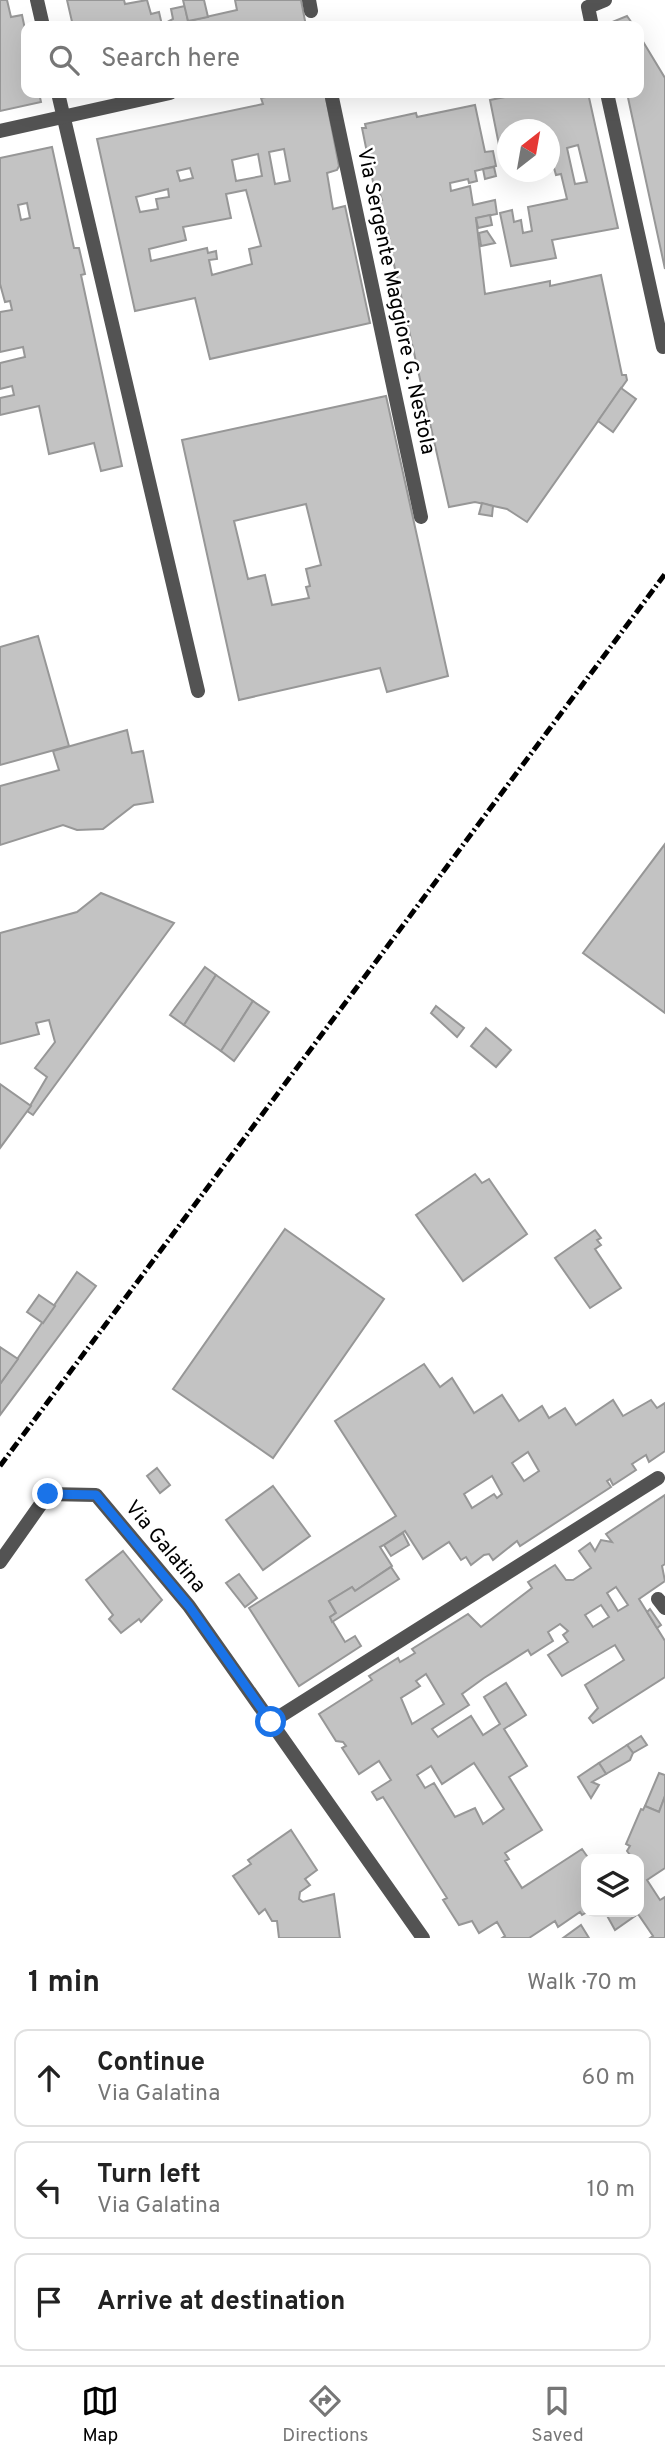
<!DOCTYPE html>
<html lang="en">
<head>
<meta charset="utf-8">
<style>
  body { margin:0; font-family:Overpass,sans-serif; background:#f2f2f2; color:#222 }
  .controls { position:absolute; right:21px; bottom:21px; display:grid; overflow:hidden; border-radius:14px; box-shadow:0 7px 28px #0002 }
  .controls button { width:63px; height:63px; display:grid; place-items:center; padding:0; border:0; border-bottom:2px solid #e0e0e0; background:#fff; color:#222; font:35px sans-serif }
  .compass { position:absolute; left:497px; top:119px; width:63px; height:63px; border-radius:50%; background:#fff; box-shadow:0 7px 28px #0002; rotate:31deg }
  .stop { position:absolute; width:21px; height:21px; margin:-16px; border:5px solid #1a73e8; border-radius:50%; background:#fff }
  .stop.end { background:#1a73e8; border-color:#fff; box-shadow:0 2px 7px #0008 }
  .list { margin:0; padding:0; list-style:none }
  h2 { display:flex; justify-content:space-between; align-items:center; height:91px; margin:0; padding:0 28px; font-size:30px }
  h2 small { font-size:23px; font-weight:400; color:#767676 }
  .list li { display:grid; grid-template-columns:46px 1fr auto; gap:21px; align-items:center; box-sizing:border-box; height:98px; margin:0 14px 14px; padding:0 14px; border:2px solid #e0e0e0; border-radius:14px }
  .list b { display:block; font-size:26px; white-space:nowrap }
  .list p { margin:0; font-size:23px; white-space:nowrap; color:#767676 }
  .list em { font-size:23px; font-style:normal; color:#767676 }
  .icon { flex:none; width:38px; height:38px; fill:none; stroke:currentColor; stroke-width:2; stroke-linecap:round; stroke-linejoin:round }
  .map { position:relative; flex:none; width:665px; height:1938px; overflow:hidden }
  .search { position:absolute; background:#fff; box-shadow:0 7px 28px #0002; left:21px; right:21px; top:21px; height:77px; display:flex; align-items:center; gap:18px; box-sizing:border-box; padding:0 24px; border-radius:14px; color:#767676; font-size:26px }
  .sheet { height:427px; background:#fff }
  nav { display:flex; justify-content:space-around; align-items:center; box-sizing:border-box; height:98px; border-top:2px solid #e0e0e0; background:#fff; font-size:19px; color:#767676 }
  nav a { display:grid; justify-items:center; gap:4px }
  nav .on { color:#000 }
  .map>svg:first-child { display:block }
  .building { fill:#c3c3c3; stroke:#979797; stroke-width:2; fill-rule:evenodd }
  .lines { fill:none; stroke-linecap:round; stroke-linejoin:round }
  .minor { stroke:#535353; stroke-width:14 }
  .tertiary { stroke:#535353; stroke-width:14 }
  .rail { stroke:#000; stroke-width:5; stroke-dasharray:10 3.5 2 3.5; stroke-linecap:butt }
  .route { stroke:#1a73e8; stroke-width:9 }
  .labels { text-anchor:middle; stroke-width:5; stroke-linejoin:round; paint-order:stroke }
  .street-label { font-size:21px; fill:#000; stroke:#fff }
</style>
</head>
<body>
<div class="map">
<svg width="665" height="1938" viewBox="0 0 665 1938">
  <rect width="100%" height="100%" fill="#fff"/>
  <g class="building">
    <path d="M0,0H7L11,17L22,15L26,34V93H39L41,102L0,111Z"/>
    <path d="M67,0H124L125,4L147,0L151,14L159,12L162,25L173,19L171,9L185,6L188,21L237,10L235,0H301L306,26H73Z"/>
    <path d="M183,0H204L208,17L188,21Z"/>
    <path d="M627,16L634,26H613L612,22Z"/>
    <path d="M639,35L665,78V269L627,93H639Z"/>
    <path d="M285,93L287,97L293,96V93H325L339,166L337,170L327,173L333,209L345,206L370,323L210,359L195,298L135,311L97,139L263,104L261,98ZM284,149L290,181L275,184L269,152ZM258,154L262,176L236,181L232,160ZM190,168L193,178L180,181L177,171ZM168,189L169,197L156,199L158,209L140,212L136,197ZM246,190L261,246L249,249L252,264L212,275L209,260L217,259L216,251L208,253L207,248L151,261L149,249L186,240L183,227L231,218L226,194Z"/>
    <path d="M524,93H588L618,228L552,240L556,258L511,266L500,213L512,210L514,222L521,220L523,233L532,231L528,207L567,199L561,174L556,175L554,168L550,169V130H508V148L500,150L490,100ZM578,145L587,182L575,184L567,148Z"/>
    <path d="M475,105L485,152L493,151L496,166L475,171L477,181L469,183L468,179L450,183L451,191L470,186L473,205L495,200L497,214L476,218L485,294L550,281V286L601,275L622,375H626L627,380L527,522L507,509L475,502L449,507L393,260L390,261L386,243L390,242L388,233L385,234L377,201L382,200L376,182H373L362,128H366L365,124L416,113L417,117Z"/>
    <path d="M52,147L74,248H79L85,274L81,275L122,466L101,471L94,443L49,454L39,406L0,415V398L14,395L12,386L0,389V363L25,357L23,347L0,352V312L12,310L10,301L5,302L0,284V158ZM27,203L30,218L21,220L18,205Z"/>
    <path d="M494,167L496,176L485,179L483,169Z"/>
    <path d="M490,215L492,225L478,228L476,218Z"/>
    <path d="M487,231L495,243L481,246L479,233Z"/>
    <path d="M621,388L636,399L613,432L598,421Z"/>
    <path d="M386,396L448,676L387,692L380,668L239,700L182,440ZM306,504L321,565L306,569L310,586L306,587L309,598L272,605L265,575L248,579L234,521Z"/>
    <path d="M482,503L493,506L492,516L479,514Z"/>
    <path d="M38,636L69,746L0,765V647Z"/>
    <path d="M127,730L132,753L143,751L153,802L134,805L103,829L77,830L63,825L0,845V786L59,770L53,751Z"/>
    <path d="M665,844V1013L583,953Z"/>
    <path d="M101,893L174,923L33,1115L27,1111L47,1077L35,1068L55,1042L49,1020L36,1023L39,1034L0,1044V933L77,912Z"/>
    <path d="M205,967L216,975L184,1025L170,1015Z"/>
    <path d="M216,975L253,1001L221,1051L184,1025Z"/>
    <path d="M253,1001L269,1012L234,1061L221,1051Z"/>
    <path d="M436,1006L464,1028L457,1037L431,1013Z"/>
    <path d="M486,1028L511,1050L496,1067L471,1046Z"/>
    <path d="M0,1084L31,1106L0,1148Z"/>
    <path d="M475,1174L482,1183L489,1179L527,1234L463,1281L416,1215Z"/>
    <path d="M285,1229L384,1299L273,1458L173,1389Z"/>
    <path d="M595,1230L601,1238L597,1240L601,1245L595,1249L621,1288L590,1308L555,1258Z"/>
    <path d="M77,1272L96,1286L0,1415V1384Z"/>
    <path d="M39,1295L55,1306L43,1323L27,1312Z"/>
    <path d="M0,1347L18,1359L0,1384Z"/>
    <path d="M424,1364L440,1387L452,1378L474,1413L502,1395L519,1421L542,1406L549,1418L565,1408L576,1425L613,1400L623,1416L651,1400L657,1408L665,1403V1451L649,1462L646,1455L632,1464L636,1470L613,1485L610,1479L607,1481L611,1487L520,1546L517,1541L493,1560L489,1554L484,1555L471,1565L466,1557L461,1560L449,1542L423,1559L405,1531L384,1545L380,1547L392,1566L355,1591L352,1587L329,1601L336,1613L330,1617L345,1642L355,1636L361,1646L299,1686L249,1608L396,1516L335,1421ZM528,1452L539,1471L524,1481L512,1463ZM492,1476L502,1494L497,1498L494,1494L472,1508L464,1494Z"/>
    <path d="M157,1468L170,1485L160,1493L147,1476Z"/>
    <path d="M273,1486L310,1536L263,1570L226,1520Z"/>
    <path d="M665,1495V1564L662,1566L665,1581L639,1599L665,1641V1677L593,1723L589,1718L598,1708L585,1685L624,1660L615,1645L562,1676L548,1655L568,1642L563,1635L568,1631L560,1624L548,1632L553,1641L531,1655L528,1650L484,1678L462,1694L469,1705L432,1729L438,1737L471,1716L483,1735L500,1724L484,1697L506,1683L526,1715L504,1729L527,1766L509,1777L542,1830L505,1853L509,1859L505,1861L522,1888L582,1849L589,1859H586L587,1912L582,1915L580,1912L558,1927L555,1921L529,1938H502L505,1936L497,1922L479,1933L472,1921L459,1925L443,1900L447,1898L383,1797L377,1800L372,1792L391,1780L379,1761L359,1774L342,1748L346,1746L343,1742L336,1741L319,1714L372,1680L369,1676L398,1658L400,1662L415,1653L412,1649L468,1614L481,1627L532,1588L528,1582L555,1565L566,1580H573L591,1568L579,1551L590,1543L595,1551L601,1540L612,1542L606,1534ZM616,1587L628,1605L618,1611L607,1593ZM601,1605L609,1617L593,1627L585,1615ZM426,1674L444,1704L412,1724L401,1698L420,1686L416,1681ZM474,1763L504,1809L483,1824L475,1808L455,1817L434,1783L425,1788L417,1775L431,1766L442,1784Z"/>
    <path d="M403,1533L409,1545L391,1556L384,1545Z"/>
    <path d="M123,1551L162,1600L141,1622L139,1619L121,1633L109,1619L113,1615L86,1580Z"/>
    <path d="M391,1567L399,1579L332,1622L330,1617L336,1613L329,1601L352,1587L355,1591Z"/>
    <path d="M239,1574L257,1598L245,1607L226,1583Z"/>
    <path d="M650,1609L661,1625L657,1628L647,1612Z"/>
    <path d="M641,1736L647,1745L633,1753L627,1745Z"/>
    <path d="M627,1745L633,1753L630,1760L606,1774L599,1763Z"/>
    <path d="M599,1763L606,1774L592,1782L599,1785L591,1798L578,1777Z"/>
    <path d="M659,1773L665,1775V1796L659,1812L645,1806Z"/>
    <path d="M665,1796V1868L647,1880L660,1900L665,1897V1938H650L653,1936L638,1914L615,1930L605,1912H639V1859H623L630,1855L627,1851L630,1846L626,1844L641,1809L643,1810L645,1806L659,1812Z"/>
    <path d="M291,1830L317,1870L305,1879L310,1885L300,1892L299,1899L303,1902L334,1894L340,1938H279L277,1921H272L265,1909L259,1914L233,1876L251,1864L248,1860Z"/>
    <path d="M581,1925L589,1938H563Z"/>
  </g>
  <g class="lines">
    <g class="minor">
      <path d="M37,0L43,26"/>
      <path d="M309,0L311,11"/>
      <path d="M592,26L588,7L605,0"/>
      <path d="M58,93L198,691"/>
      <path d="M331,93L421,517"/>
      <path d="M607,93L663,347"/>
      <path d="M0,131L170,93"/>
      <path d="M658,1599L665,1608"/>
      <path d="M271,1722L658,1478"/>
    </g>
    <path class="tertiary" d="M0,1562L48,1494L96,1495L189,1606L423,1938"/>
    <path class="rail" d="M0,1466L665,574"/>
  </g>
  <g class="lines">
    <path class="route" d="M48,1494L96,1495L189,1606L271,1722"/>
  </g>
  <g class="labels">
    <g class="street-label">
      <text transform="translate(397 301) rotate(78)" y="7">Via Sergente Maggiore G. Nestola</text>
      <text transform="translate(166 1546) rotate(50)" y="7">Via Galatina</text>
    </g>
  </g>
</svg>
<div class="controls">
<button><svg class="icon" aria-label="layers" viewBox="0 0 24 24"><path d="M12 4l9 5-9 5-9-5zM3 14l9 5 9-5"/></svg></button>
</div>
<svg class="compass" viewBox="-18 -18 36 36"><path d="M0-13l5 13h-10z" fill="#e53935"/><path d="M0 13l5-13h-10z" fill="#767676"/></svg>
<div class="stop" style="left:271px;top:1722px"></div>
<div class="stop end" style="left:48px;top:1494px"></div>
<div class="search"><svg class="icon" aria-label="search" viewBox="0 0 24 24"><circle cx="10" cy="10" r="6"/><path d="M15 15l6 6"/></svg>Search here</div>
</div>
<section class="sheet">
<h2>1 min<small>Walk · 70 m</small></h2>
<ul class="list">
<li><svg class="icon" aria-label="ahead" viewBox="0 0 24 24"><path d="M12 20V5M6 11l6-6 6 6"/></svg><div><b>Continue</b><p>Via Galatina</p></div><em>60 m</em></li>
<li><svg class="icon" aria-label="left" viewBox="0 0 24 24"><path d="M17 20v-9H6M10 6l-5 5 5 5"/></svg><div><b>Turn left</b><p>Via Galatina</p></div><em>10 m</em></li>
<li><svg class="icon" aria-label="arrive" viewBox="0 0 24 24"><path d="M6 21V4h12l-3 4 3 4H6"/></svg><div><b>Arrive at destination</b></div></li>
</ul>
</section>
<nav>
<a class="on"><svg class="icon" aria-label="map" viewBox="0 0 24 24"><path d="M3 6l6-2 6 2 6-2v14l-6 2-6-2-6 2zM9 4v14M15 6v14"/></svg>Map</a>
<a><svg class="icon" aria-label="directions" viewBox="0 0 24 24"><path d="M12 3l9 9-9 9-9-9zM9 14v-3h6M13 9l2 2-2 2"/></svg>Directions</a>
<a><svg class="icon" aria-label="saved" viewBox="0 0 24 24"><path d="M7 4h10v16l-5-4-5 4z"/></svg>Saved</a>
</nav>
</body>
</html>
